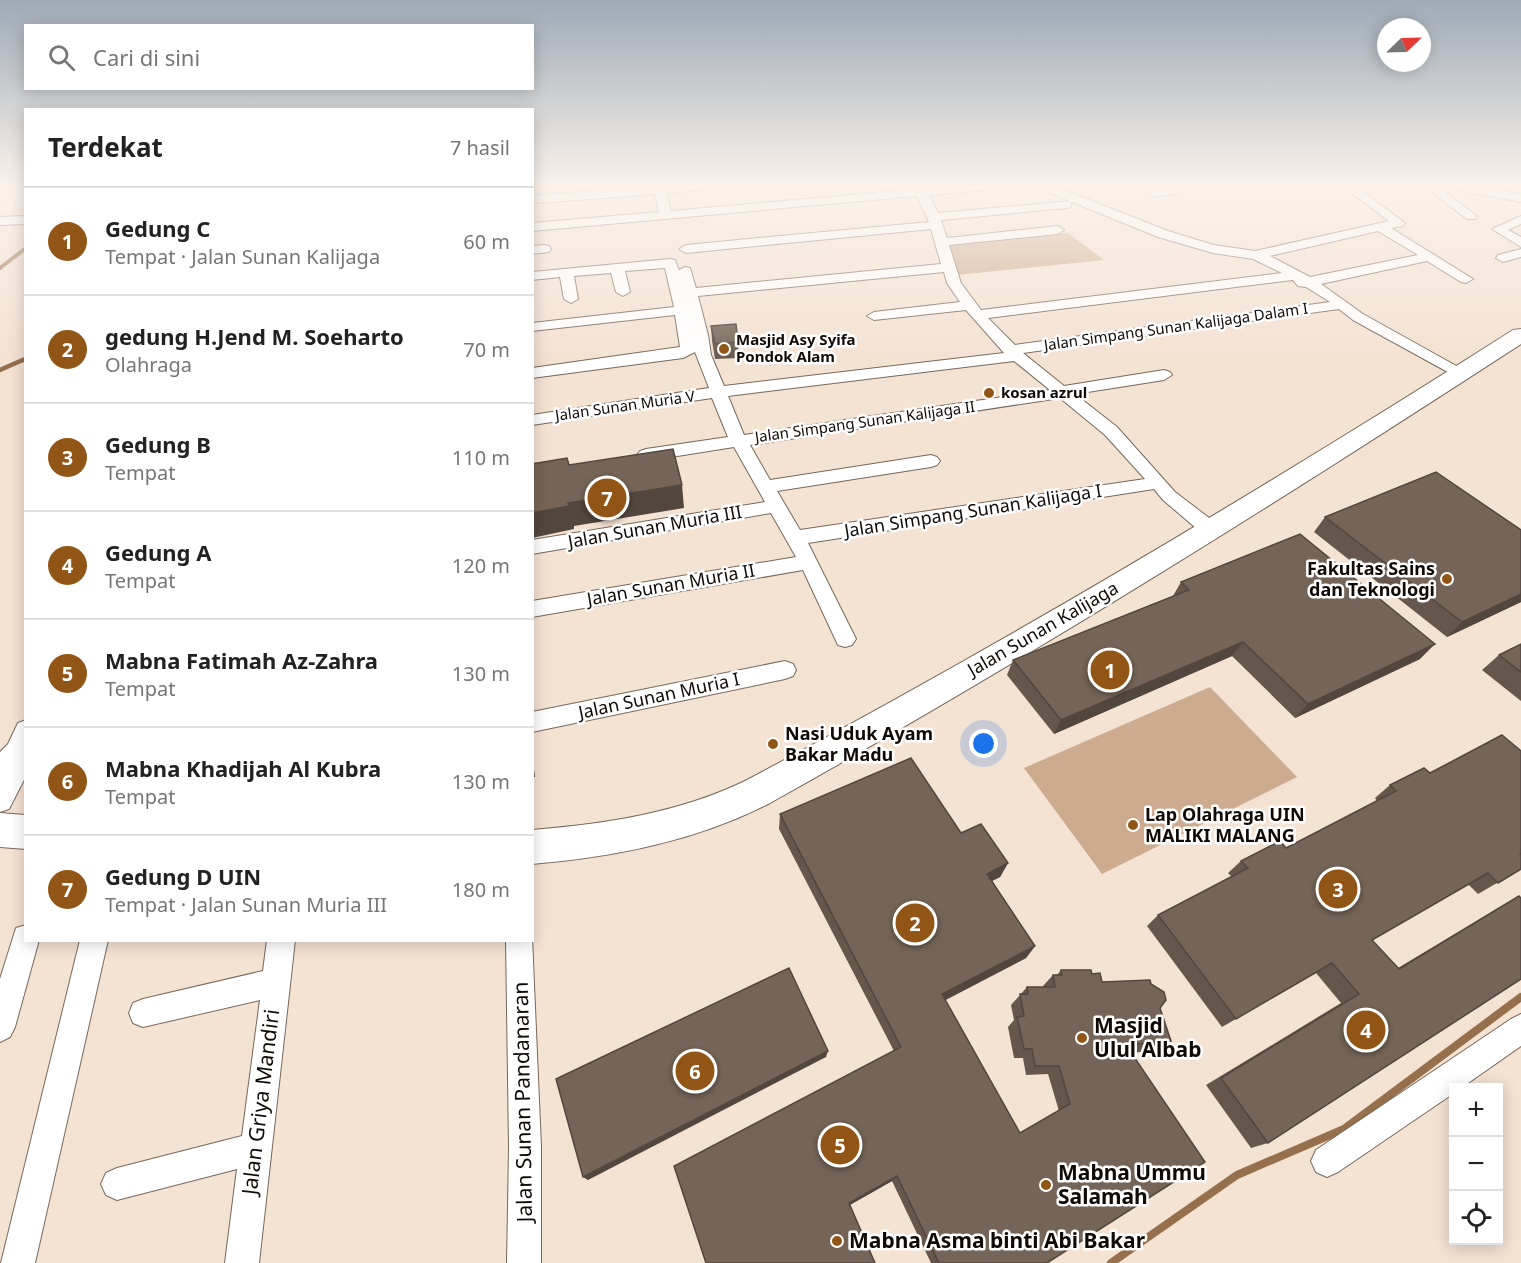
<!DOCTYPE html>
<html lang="id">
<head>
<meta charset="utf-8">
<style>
  body { margin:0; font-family:"Noto Sans",sans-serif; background:#f2f2f2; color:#222 }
  .controls { position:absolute; right:18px; bottom:18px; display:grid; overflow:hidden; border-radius:0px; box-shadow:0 3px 15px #0003 }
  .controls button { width:54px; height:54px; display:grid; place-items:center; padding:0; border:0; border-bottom:2px solid #e0e0e0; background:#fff; color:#222; font:30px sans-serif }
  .compass { position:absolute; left:1377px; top:18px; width:54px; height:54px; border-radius:50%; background:#fff; box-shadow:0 3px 15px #0003; rotate:67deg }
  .you { position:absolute; left:984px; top:744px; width:21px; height:21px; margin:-15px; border:4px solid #fff; border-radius:50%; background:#1a73e8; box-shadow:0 0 0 9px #1a73e833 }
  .badge { display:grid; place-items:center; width:39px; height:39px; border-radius:50%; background:#915615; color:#fff; font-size:20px; font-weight:700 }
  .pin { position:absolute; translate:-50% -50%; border:3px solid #fff; box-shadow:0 2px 6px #0006 }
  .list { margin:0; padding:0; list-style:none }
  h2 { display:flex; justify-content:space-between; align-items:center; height:78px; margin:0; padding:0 24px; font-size:26px }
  h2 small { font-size:20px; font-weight:400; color:#767676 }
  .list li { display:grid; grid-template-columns:39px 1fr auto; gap:18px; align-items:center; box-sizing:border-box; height:108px; padding:0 24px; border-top:2px solid #e0e0e0 }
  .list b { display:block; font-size:22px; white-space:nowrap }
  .list p { margin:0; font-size:20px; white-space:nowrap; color:#767676 }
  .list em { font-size:20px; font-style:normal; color:#767676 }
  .icon { flex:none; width:33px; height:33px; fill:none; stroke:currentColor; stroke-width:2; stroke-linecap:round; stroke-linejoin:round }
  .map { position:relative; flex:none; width:1521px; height:1263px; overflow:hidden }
  .search { position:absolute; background:#fff; box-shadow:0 3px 15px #0003; left:24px; top:24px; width:510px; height:66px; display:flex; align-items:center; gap:15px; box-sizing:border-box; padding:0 21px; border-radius:0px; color:#767676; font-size:22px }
  .panel { position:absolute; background:#fff; box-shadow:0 3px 15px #0003; left:24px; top:108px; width:510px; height:834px; border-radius:0px }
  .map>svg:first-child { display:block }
  .green { fill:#cdab8e }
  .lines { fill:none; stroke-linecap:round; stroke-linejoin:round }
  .stream-far2 { stroke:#966f4d; stroke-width:4 }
  .stream-far1 { stroke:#966f4d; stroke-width:4.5 }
  .stream { stroke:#966f4d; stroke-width:8 }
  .minor-casing { stroke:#78685b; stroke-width:2 }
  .secondary-casing { stroke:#78685b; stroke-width:2 }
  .minor { fill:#fff; fill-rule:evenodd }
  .secondary { fill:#fff; fill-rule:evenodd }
  .wall { fill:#65574c }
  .shaded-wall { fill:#52473e }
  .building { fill:#756558; stroke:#52473e; stroke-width:1.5 }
  .poi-dot { fill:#915615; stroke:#fff; stroke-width:2 }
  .labels { text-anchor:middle; stroke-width:5; stroke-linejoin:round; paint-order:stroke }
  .far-street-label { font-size:15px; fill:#100a06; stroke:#fff }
  .far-poi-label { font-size:15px; font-weight:bold; fill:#100a06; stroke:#fff; text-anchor:start }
  .street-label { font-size:18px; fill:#100a06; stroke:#fff }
  .poi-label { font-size:18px; font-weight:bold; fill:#100a06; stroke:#fff; text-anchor:start }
  .near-poi-label { font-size:21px; font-weight:bold; fill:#100a06; stroke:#fff; text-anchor:start }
  .near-street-label { font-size:21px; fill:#100a06; stroke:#fff }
</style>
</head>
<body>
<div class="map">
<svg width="1521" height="1263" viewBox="0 0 1521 1263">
  <rect width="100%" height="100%" fill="#f4e2d3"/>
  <g class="green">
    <path d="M1068,233L1104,260L956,275L950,244Z"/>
    <path d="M1210,687L1297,777L1102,874L1024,768Z"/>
  </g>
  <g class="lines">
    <g class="stream-far2">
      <path d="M0,268L26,248"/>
      <path d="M21,361L26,359"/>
    </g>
    <path class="stream-far1" d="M0,370L25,359"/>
    <path class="stream" d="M1111,1263L1237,1175L1344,1129L1521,997"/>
    <defs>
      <g id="minor">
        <path d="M597,186H609V190L668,186H709L703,190L667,193L671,211L951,186H993L987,190L929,195L938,213L1071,201V207L1067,208L941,220L947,238L1058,226L1064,230L1058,234L949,245L961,283L981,310L1282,273L1253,259L1213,253L1158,237L1040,189L1038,186H1054L1168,231L1214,245L1255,251L1389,221L1342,186H1355L1405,223L1403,226L1391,228L1473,279L1466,283L1461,282L1427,261L1321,284L1363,314L1469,373L1461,378L1455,376L1353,320L1339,309L1023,353L1064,386L1164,370L1170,372L1172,375L1164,380L1075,394L1117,427L1175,492L1217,524L1219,529L1217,534L1210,536L1203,534L1163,500L1154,489L808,543L856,639L852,645L845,647L838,645L803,570L532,617V601L796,557L771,513L532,554V540L765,502L734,447L646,461L640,459L637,455L640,451L646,449L728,437L712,398L532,425V415L709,388L695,352L683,358L532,378V368L680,347L675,315L532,331V323L674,307L665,268L625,271L630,292L623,296L616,292L611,273L574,276L578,299L571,303L564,299L560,277L532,280V272L670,259L675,260L679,270L685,267L690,268L696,288L941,264L931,229L686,253L679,249L686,245L929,222L917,196L532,231V223L659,212L655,194L538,203L532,200L534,196L538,195L596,191ZM1378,231L1418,255L1310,277L1270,256ZM944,272L947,283L960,302L874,312L867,316L874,320L966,310L1004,353L724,386L711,355L708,335L698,296ZM1293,280L1298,286L1306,287L1330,302L1015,345L988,318ZM1014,361L1050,390L744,435L728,396ZM1060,398L1105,435L1145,479L800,530L777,491L931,467L937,465L940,461L937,457L931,455L770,480L750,445Z"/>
        <path d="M1177,186H1189L1185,192L1181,193L1155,197L1149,193L1151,190Z"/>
        <path d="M1424,186H1437L1477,216L1475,219H1467Z"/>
        <path d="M1452,186H1475L1521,194V202L1458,190Z"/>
        <path d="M26,216V224L0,225V217Z"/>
        <path d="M1521,216V224L1508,230L1521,237V247L1492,229Z"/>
        <path d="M544,245L549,246L551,249L549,252L532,254V246Z"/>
        <path d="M1521,249V257L1503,262L1496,258L1498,255Z"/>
        <path d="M785,661L793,664L796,670L793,676L785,679L532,732V712Z"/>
        <path d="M26,720V776L9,809L0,812V752L8,744L18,723Z"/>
        <path d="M26,925V940H39L15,1027L10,1037L0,1042V979L16,928Z"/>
        <path d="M532,937L541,1147V1263H507L509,1147L506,940H532Z"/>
        <path d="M80,940H108L35,1263H1Z"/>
        <path d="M267,940H295L259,1263H225L237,1169L117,1200L106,1195L101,1184L106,1173L117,1168L242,1136L260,1000L143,1027L133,1023L129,1013L133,1003L143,999L263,971Z"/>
        <path d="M1521,1014V1046L1461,1088H1454V1093L1338,1172L1327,1177L1316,1172L1311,1161L1316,1150L1511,1019Z"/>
      </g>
      <g id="secondary">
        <path d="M1521,329V344C1275,504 1026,660 770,803C696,841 615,857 532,864V830C605,824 679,813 745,781C1007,642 1263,489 1513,330Z"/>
        <path d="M0,813L26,815V849L0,847Z"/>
      </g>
    </defs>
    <use href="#minor" class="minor-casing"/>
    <use href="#secondary" class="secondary-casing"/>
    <use href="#minor" class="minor"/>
    <use href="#secondary" class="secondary"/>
  </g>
  <g class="wall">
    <path d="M711,326L738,342L739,358L715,359L712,341Z"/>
    <path d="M1325,517L1521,530V602L1447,637L1314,532Z"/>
    <path d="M1181,582L1420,659L1295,718L1232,656L1054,734L1007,675L1013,660L1173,596Z"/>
    <path d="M1521,644V701L1482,670L1499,655Z"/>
    <path d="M1390,785L1520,854L1521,869L1478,894L1468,884L1372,940L1398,968L1498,908L1519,896L1268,1143L1251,1148L1206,1085L1341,1003L1316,973L1222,1027L1147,926L1158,915L1232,877L1228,873L1241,861L1286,848L1377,801L1375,798Z"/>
    <path d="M780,814L961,833L1008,863L1000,877L992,881L1035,946L1026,958L945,1000L1020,1133L1059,1111L1048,1074L1026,1075L1023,1058H1014L1008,1027L1014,1020L1011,1005L1027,987H1043V986L1053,975H1057L1061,970L1092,974L1102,982L1160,1008L1171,1041L1157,1050L1131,1053L1047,1263H931L892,1181L850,1205L706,1263L894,1051L779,829Z"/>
  </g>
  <g class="shaded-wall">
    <path d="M682,485L684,508L574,526V529L532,538V513L568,503Z"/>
    <path d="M1521,594V602L1447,637L1462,622Z"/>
    <path d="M1243,642L1232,656L1054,734L1061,720Z"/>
    <path d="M1435,644L1420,659L1295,718L1308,704Z"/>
    <path d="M532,753L535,777H532Z"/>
    <path d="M1008,863L1000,877L980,887L987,874Z"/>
    <path d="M1035,946L1026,958L936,1005L942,994Z"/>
    <path d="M828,1051L826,1057L588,1180L583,1177Z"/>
    <path d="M897,1176L892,1181L846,1207L849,1203Z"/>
  </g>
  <g class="building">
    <path d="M736,324L738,342L715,344L711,326Z"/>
    <path d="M673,449L682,485L568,503L569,506L532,513V464L567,458L569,465Z"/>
    <path d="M1436,472L1521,530V594L1462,622L1325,517Z"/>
    <path d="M1300,534L1435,644L1308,704L1243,642L1061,720L1013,660L1189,590L1181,582Z"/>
    <path d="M1521,644V672L1499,655Z"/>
    <path d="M1502,735L1521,751V853L1520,854L1521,855V869L1498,883L1488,873L1372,940L1399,969L1519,896L1521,898V979L1268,1143L1221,1078L1359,994L1332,963L1236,1019L1158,915L1248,868L1241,861L1280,841L1286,848L1396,791L1390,785L1424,768L1430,773Z"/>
    <path d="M911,758L961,833L981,824L1008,863L987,874L1035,946L942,994L1020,1133L1070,1104L1059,1066H1035L1032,1049H1024L1017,1017L1024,1016L1020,994H1028L1027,987H1055L1053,975H1062L1061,970H1091L1092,974L1100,973L1102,982L1150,980L1151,984L1164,992L1166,1000L1160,1008L1171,1041L1126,1045L1205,1162L1047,1263H939L897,1176L849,1203L875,1263H706L674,1166L901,1047L780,814Z"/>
    <path d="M789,968L828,1051L583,1177L556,1079Z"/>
  </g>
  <linearGradient id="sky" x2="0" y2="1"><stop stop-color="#9eaab6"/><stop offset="0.51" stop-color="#faf2eb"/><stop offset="1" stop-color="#faf2eb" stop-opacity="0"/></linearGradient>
  <rect width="1521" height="362" fill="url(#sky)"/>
  <g class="poi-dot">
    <circle cx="724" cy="349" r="6"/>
    <circle cx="989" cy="393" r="6"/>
    <circle cx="1447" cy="579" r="6"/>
    <circle cx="773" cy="744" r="6"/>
    <circle cx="1133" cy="825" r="6"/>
    <circle cx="1082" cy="1038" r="6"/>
    <circle cx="1046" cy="1185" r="6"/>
    <circle cx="837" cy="1241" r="6"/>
  </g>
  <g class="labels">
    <g class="far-street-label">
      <text transform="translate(1176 327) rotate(-8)" y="5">Jalan Simpang Sunan Kalijaga Dalam I</text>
      <text transform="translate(625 406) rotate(-8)" y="5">Jalan Sunan Muria V</text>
      <text transform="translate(865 422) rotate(-8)" y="5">Jalan Simpang Sunan Kalijaga II</text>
    </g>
    <g class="far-poi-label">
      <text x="736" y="345">Masjid Asy Syifa<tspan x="736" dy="17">Pondok Alam</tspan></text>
      <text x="1001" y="398">kosan azrul</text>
    </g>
    <g class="street-label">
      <text transform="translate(973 511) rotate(-9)" y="6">Jalan Simpang Sunan Kalijaga I</text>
      <text transform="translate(655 527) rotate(-10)" y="6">Jalan Sunan Muria III</text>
      <text transform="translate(671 585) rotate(-10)" y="6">Jalan Sunan Muria II</text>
      <text transform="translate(1043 629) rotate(-30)" y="6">Jalan Sunan Kalijaga</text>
      <text transform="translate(659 696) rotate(-12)" y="6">Jalan Sunan Muria I</text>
    </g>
    <g class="poi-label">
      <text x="1435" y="575" text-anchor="end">Fakultas Sains<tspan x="1435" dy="21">dan Teknologi</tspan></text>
      <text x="785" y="740">Nasi Uduk Ayam<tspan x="785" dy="21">Bakar Madu</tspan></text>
      <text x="1145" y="821">Lap Olahraga UIN<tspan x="1145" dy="21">MALIKI MALANG</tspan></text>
    </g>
    <g class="near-poi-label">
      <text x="1094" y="1033">Masjid<tspan x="1094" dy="24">Ulul Albab</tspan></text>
      <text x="1058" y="1180">Mabna Ummu<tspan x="1058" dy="24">Salamah</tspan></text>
      <text x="849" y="1248">Mabna Asma binti Abi Bakar</text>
    </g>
    <g class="near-street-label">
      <text transform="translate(261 1102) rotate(-83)" y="7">Jalan Griya Mandiri</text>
      <text transform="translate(523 1102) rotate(-91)" y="7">Jalan Sunan Pandanaran</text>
    </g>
  </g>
</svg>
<div class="controls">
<button>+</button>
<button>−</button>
<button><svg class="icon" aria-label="locate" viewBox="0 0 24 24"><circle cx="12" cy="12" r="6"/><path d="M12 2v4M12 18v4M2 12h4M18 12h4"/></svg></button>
</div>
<svg class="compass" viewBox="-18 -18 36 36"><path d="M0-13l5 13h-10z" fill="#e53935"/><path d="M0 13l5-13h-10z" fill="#767676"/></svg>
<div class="you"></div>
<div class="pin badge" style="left:1110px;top:670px">1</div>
<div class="pin badge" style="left:915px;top:923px">2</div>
<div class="pin badge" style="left:1338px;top:889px">3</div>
<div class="pin badge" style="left:1366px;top:1030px">4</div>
<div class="pin badge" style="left:840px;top:1145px">5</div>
<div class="pin badge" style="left:695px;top:1071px">6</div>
<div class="pin badge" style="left:607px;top:498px">7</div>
<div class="search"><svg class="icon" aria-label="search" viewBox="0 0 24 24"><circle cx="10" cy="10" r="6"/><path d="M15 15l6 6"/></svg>Cari di sini</div>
<section class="panel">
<h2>Terdekat<small>7 hasil</small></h2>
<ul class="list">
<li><span class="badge">1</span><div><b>Gedung C</b><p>Tempat · Jalan Sunan Kalijaga</p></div><em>60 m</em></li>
<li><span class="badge">2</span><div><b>gedung H.Jend M. Soeharto</b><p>Olahraga</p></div><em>70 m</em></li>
<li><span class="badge">3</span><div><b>Gedung B</b><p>Tempat</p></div><em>110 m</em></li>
<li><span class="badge">4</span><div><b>Gedung A</b><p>Tempat</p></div><em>120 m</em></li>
<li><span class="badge">5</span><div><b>Mabna Fatimah Az-Zahra</b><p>Tempat</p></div><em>130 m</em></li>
<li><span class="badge">6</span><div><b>Mabna Khadijah Al Kubra</b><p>Tempat</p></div><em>130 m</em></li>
<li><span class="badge">7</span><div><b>Gedung D UIN</b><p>Tempat · Jalan Sunan Muria III</p></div><em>180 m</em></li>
</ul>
</section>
</div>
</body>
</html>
